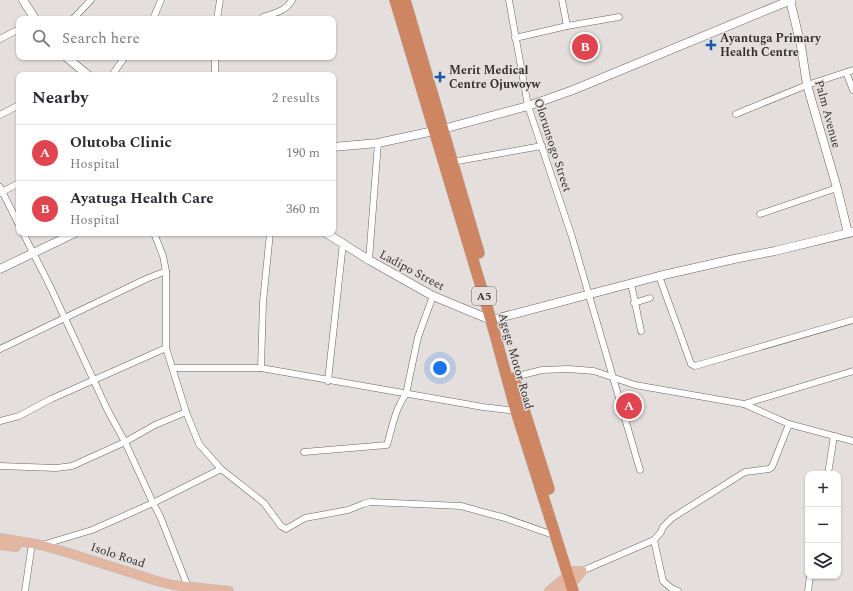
<!DOCTYPE html>
<html lang="en">
<head>
<meta charset="utf-8">
<style>
  body { margin:0; font-family:Spectral,serif; background:#f7f7f7; color:#2b2b33 }
  .controls { position:absolute; right:12px; bottom:12px; display:grid; overflow:hidden; border-radius:8px; box-shadow:0 1px 3px #0004 }
  .controls button { width:36px; height:36px; display:grid; place-items:center; padding:0; border:0; border-bottom:1px solid #e1e1e2; background:#fff; color:#2b2b33; font:20px sans-serif }
  .you { position:absolute; left:440px; top:368px; width:14px; height:14px; margin:-10px; border:3px solid #fff; border-radius:50%; background:#1a73e8; box-shadow:0 0 0 6px #1a73e833 }
  .badge { display:grid; place-items:center; width:26px; height:26px; border-radius:50%; background:#0b8043; color:#fff; font-size:13px; font-weight:700 }
  .pin { position:absolute; translate:-50% -50%; border:2px solid #fff; box-shadow:0 1px 4px #0006 }
  .list { margin:0; padding:0; list-style:none }
  h2 { display:flex; justify-content:space-between; align-items:center; height:52px; margin:0; padding:0 16px; font-size:17px }
  h2 small { font-size:13px; font-weight:400; color:#7c7c81 }
  .list li { display:grid; grid-template-columns:26px 1fr auto; gap:12px; align-items:center; box-sizing:border-box; height:56px; padding:0 16px; border-top:1px solid #e1e1e2 }
  .list b { display:block; font-size:15px; white-space:nowrap }
  .list p { margin:0; font-size:13px; white-space:nowrap; color:#7c7c81 }
  .list em { font-size:13px; font-style:normal; color:#7c7c81 }
  .icon { flex:none; width:22px; height:22px; fill:none; stroke:currentColor; stroke-width:2; stroke-linecap:round; stroke-linejoin:round }
  .map { position:relative; flex:none; width:853px; height:591px; overflow:hidden }
  .search { position:absolute; background:#fff; box-shadow:0 1px 3px #0004; left:16px; top:16px; width:320px; height:44px; display:flex; align-items:center; gap:10px; box-sizing:border-box; padding:0 14px; border-radius:8px; color:#7c7c81; font-size:15px }
  .panel { position:absolute; background:#fff; box-shadow:0 1px 3px #0004; left:16px; top:72px; width:320px; height:164px; border-radius:8px }
  .map>svg:first-child { display:block }
  .lines { fill:none; stroke-linecap:round; stroke-linejoin:round }
  .street-casing { stroke:#686361; stroke-width:7 }
  .secondary-casing { stroke:#686361; stroke-width:9 }
  .primary-casing { stroke:#bebdbd; stroke-width:10 }
  .highway-casing { stroke:#bebdbd; stroke-width:12 }
  .street { stroke:#fff; stroke-width:6 }
  .secondary { stroke:#fff; stroke-width:8 }
  .primary { stroke:#e2b6a1; stroke-width:9 }
  .highway { stroke:#ce8562; stroke-width:11 }
  .poi-dot { fill:#1959aa; stroke:#e4dfdd; stroke-width:1.5 }
  .labels { text-anchor:middle; stroke-width:3; stroke-linejoin:round; paint-order:stroke }
  .shield { fill:#e4dfdd; stroke:#686564; stroke-width:1 }
  .shield-label { font-size:11px; font-weight:bold; fill:#333130 }
  .poi-label { font-size:12px; font-weight:bold; fill:#333130; stroke:#e4dfdd; text-anchor:start }
  .street-label { font-size:12px; fill:#333130; stroke:#e4dfdd }
</style>
</head>
<body>
<div class="map">
<svg width="853" height="591" viewBox="0 0 853 591">
  <rect width="100%" height="100%" fill="#e4dfdd"/>
  <g class="lines">
    <defs>
      <g id="street">
        <path d="M509,0L528,106L572,237L640,470"/>
        <path d="M562,0L567,26"/>
        <path d="M263,17C275,13 286,11 292,0"/>
        <path d="M73,19L91,0"/>
        <path d="M153,19L161,0"/>
        <path d="M217,19L220,0"/>
        <path d="M515,38L567,26L619,17"/>
        <path d="M0,39L19,29"/>
        <path d="M215,57V75"/>
        <path d="M846,72L853,90"/>
        <path d="M112,75L125,57"/>
        <path d="M736,114L807,85L853,70"/>
        <path d="M0,115L19,105"/>
        <path d="M452,162L542,146"/>
        <path d="M0,187L19,225"/>
        <path d="M0,193L19,183"/>
        <path d="M760,214L837,188"/>
        <path d="M23,233L49,284L107,409L125,442L153,503L160,516L188,587"/>
        <path d="M154,233L163,256L166,271V348L186,412L199,444L221,469"/>
        <path d="M369,260L378,143"/>
        <path d="M659,276L691,364L695,366L853,320"/>
        <path d="M631,283L641,331"/>
        <path d="M634,303L650,298"/>
        <path d="M0,349L146,279L166,271"/>
        <path d="M173,368H261L483,407L516,411"/>
        <path d="M261,368L263,302L270,233"/>
        <path d="M514,377L542,370L568,369L594,371L635,385L744,404L789,424L853,441"/>
        <path d="M328,381L343,243"/>
        <path d="M744,404L853,371"/>
        <path d="M0,421L19,416L51,399L166,348"/>
        <path d="M304,452L387,445C392,428 395,409 406,394L418,337L433,296"/>
        <path d="M0,466L56,468L72,466L125,442L155,425L186,412"/>
        <path d="M828,474L834,436"/>
        <path d="M654,540L663,581L671,588L678,591"/>
        <path d="M42,545L92,530L153,503L221,469L264,503L281,526L286,529L305,518L348,510L363,504L370,502L461,506L505,518L556,536"/>
        <path d="M582,571L654,540L661,532L663,527L672,518L745,472L769,469L772,467L789,424"/>
        <path d="M25,591L31,550"/>
        <path d="M808,591L810,576"/>
      </g>
      <g id="secondary">
        <path d="M23,0L35,19"/>
        <path d="M790,0L801,46L807,85L837,188L848,233"/>
        <path d="M66,57L88,75"/>
        <path d="M333,147L378,143L443,129L528,106L573,90L791,0"/>
        <path d="M326,233L369,260L433,296L491,320L659,276L734,259L775,251L853,232"/>
        <path d="M0,269L75,233"/>
      </g>
      <g id="primary">
        <path d="M0,538L41,545L69,553L157,581L173,585L229,591"/>
        <path d="M0,545L16,547"/>
        <path d="M549,591L574,571H582"/>
        <path d="M560,591L571,585L582,571"/>
      </g>
      <g id="highway">
        <path d="M395,0L491,320L516,411L573,591"/>
        <path d="M405,0L479,253"/>
        <path d="M514,378L549,489"/>
      </g>
    </defs>
    <use href="#street" class="street-casing"/>
    <use href="#secondary" class="secondary-casing"/>
    <use href="#primary" class="primary-casing"/>
    <use href="#highway" class="highway-casing"/>
    <use href="#street" class="street"/>
    <use href="#secondary" class="secondary"/>
    <use href="#primary" class="primary"/>
    <use href="#highway" class="highway"/>
  </g>
  <g class="poi-dot">
    <path d="M709 39h4v4h4v4h-4v4h-4v-4h-4v-4h4z"/>
    <path d="M438 71h4v4h4v4h-4v4h-4v-4h-4v-4h4z"/>
  </g>
  <g class="labels">
    <rect class="shield" x="472" y="287" width="24" height="18" rx="3"/>
    <g class="shield-label">
      <text x="484" y="300">A5</text>
    </g>
    <g class="poi-label">
      <text x="720" y="42">Ayantuga Primary<tspan x="720" dy="14">Health Centre</tspan></text>
      <text x="449" y="74">Merit Medical<tspan x="449" dy="14">Centre Ojuwoyw</tspan></text>
    </g>
    <g class="street-label">
      <text transform="translate(828 114) rotate(75)" y="4">Palm Avenue</text>
      <text transform="translate(553 145) rotate(72)" y="4">Olorunsogo Street</text>
      <text transform="translate(412 270) rotate(28)" y="4">Ladipo Street</text>
      <text transform="translate(516 361) rotate(74)" y="4">Agege Motor Road</text>
      <text transform="translate(118 555) rotate(18)" y="4">Isolo Road</text>
    </g>
  </g>
</svg>
<div class="controls">
<button>+</button>
<button>−</button>
<button><svg class="icon" aria-label="layers" viewBox="0 0 24 24"><path d="M12 4l9 5-9 5-9-5zM3 14l9 5 9-5"/></svg></button>
</div>
<div class="you"></div>
<div class="pin badge" style="left:629px;top:406px;background:#e0444e">A</div>
<div class="pin badge" style="left:585px;top:47px;background:#e0444e">B</div>
<div class="search"><svg class="icon" aria-label="search" viewBox="0 0 24 24"><circle cx="10" cy="10" r="6"/><path d="M15 15l6 6"/></svg>Search here</div>
<section class="panel">
<h2>Nearby<small>2 results</small></h2>
<ul class="list">
<li><span class="badge" style="background:#e0444e">A</span><div><b>Olutoba Clinic</b><p>Hospital</p></div><em>190 m</em></li>
<li><span class="badge" style="background:#e0444e">B</span><div><b>Ayatuga Health Care</b><p>Hospital</p></div><em>360 m</em></li>
</ul>
</section>
</div>
</body>
</html>
